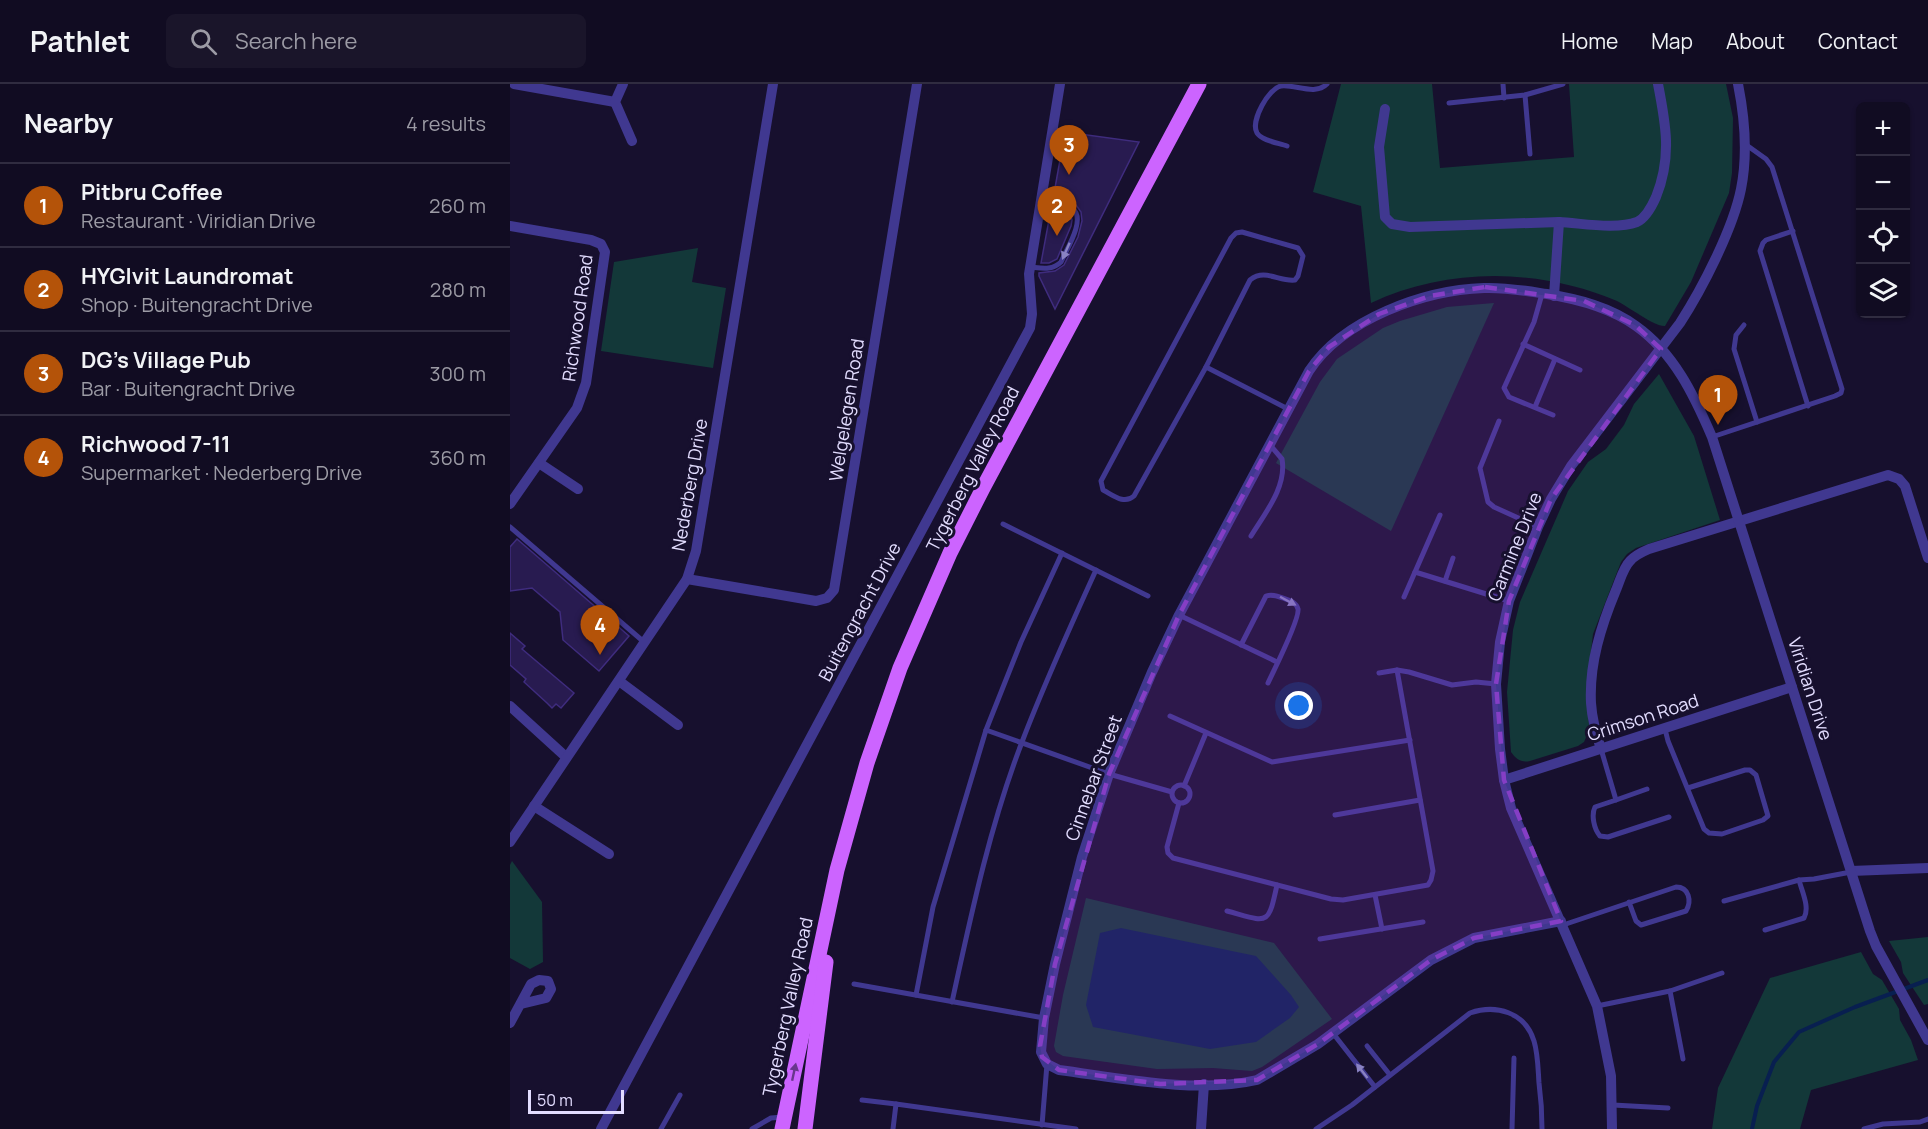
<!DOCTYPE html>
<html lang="en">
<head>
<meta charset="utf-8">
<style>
  body { margin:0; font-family:Manrope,sans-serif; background:#1a152a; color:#f1f3f6 }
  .controls { position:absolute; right:18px; top:18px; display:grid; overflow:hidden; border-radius:9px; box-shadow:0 2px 4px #0004 }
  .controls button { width:54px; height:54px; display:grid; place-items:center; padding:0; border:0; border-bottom:2px solid #302c40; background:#110c22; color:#f1f3f6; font:30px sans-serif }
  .scale { position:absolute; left:18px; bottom:15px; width:96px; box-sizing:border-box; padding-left:6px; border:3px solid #e3ddff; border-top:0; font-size:16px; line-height:21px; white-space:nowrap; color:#e3ddff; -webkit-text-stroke:4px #17102e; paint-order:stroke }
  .you { position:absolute; left:789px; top:622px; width:21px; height:21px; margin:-15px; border:4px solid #fff; border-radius:50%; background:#1a73e8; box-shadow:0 0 0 9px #1a73e833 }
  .badge { display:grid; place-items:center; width:39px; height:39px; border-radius:50%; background:#b45309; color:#fff; font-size:20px; font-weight:700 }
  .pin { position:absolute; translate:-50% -50px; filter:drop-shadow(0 2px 3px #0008) }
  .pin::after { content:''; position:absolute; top:32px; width:21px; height:18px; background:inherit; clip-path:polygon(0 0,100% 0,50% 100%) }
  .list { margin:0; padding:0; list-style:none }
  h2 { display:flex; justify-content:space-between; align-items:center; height:78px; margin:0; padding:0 24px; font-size:26px }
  h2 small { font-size:20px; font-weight:400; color:#9c9ba5 }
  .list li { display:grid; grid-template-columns:39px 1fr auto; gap:18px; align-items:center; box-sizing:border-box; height:84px; padding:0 24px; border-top:2px solid #302c40 }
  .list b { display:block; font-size:22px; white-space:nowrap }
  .list p { margin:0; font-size:20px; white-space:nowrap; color:#9c9ba5 }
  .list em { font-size:20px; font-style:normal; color:#9c9ba5 }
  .icon { flex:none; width:33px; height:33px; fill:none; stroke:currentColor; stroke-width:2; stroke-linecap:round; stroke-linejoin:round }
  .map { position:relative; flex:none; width:1418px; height:1045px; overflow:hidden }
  header { display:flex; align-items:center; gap:36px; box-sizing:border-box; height:84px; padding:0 30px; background:#110c22; border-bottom:2px solid #302c40 }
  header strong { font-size:28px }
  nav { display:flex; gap:33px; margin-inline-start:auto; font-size:21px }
  .search { width:420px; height:54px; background:#1a152a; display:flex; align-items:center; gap:15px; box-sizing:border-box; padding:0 21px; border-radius:9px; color:#9c9ba5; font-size:22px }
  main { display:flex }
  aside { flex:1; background:#110c22 }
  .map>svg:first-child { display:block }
  .green { fill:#133839 }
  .water { fill:#081f50 }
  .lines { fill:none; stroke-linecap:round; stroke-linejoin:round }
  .stream { stroke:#081f50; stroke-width:4 }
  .building { fill:#281b50; stroke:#3f2c7e; stroke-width:1.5 }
  .service { stroke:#403890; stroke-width:5 }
  .minor { stroke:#403890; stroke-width:10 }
  .primary { stroke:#cc64ff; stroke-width:15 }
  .oneway { fill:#8982c2 }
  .oneway2 { fill:#68368c }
  .marked { fill:#853ec5; fill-opacity:0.2; stroke:#853ec5; stroke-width:4.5; stroke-dasharray:12 8; stroke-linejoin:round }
  .labels { text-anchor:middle; stroke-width:6; stroke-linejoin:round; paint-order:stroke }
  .street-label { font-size:18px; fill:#e3ddff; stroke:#17102e }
</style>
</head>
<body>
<header>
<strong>Pathlet</strong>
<div class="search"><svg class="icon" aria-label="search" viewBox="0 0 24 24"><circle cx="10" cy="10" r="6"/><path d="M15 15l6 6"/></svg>Search here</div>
<nav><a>Home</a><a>Map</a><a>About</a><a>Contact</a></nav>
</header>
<main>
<aside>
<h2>Nearby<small>4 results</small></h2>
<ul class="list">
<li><span class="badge">1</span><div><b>Pitbru Coffee</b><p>Restaurant · Viridian Drive</p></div><em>260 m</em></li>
<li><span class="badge">2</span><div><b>HYGIvit Laundromat</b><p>Shop · Buitengracht Drive</p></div><em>280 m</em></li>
<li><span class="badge">3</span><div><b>DG's Village Pub</b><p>Bar · Buitengracht Drive</p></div><em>300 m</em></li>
<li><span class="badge">4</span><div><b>Richwood 7-11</b><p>Supermarket · Nederberg Drive</p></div><em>360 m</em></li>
</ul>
</aside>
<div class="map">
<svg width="1418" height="1045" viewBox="0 0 1418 1045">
  <rect width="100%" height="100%" fill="#17102e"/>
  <g class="green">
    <path d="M831,0H922L930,84L1064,73L1059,0H1216L1223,34L1222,89L1219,109L1181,198L1155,242C1145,243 1119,223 1107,217C1029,184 938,183 861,219L851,122L803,108Z"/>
    <path d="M188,164L182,198L216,204L203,284L91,267L104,178Z"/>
    <path d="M984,219L881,447L766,379L810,298L827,275L873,244L890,237L937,223Z"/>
    <path d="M1149,290L1184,352L1210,436L1126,464L1117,470L1111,478L1083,550L1076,609L1080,651H1077L1074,658L1068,662L1020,677C1011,679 1006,675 1001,668L997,608L1003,546L1010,518L1058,407L1078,378L1096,365L1114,341L1124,320Z"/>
    <path d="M2,777L32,818L33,878L20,885L0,874V781Z"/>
    <path d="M576,814L764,859L822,935L752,983L742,987L703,984L647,985L553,972L546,968L544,962L553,911Z"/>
    <path d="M1418,853V920L1414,921L1393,889L1391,878L1379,857Z"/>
    <path d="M1351,868L1363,890L1372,896L1389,925L1390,936L1401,956L1408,976L1301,1006L1290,1045H1202L1208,1004L1260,894Z"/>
  </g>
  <path class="water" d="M611,844L746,872L781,911L789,923L780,934L746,958L700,965L583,943L576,921L590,849Z"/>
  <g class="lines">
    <path class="stream" d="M1242,1045L1247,1022L1264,978L1289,948L1345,923L1418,896"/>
  </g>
  <g class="building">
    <path d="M555,48L629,58L545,225L529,192V189L545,187L554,181L568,153L572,137L571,128L566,121L543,115Z"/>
    <path d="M541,125L560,129L562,136L561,142L547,175L539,179H531Z"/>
    <path d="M7,455L119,552L89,587L53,556L50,528L22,504L0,507V463Z"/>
    <path d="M0,549L15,562L12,565L64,609L51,624L46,620L42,624L37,619L14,598L16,595L0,581Z"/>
  </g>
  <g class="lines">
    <g class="service">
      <path d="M993,0L994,14"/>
      <path d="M1015,11L1020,70"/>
      <path d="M939,19L1015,11L1053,0"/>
      <path d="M777,62C769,59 752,57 747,49C740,37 759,4 771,2C785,0 805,12 817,0"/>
      <path d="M1283,147L1256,156L1253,159L1250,167L1298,322"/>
      <path d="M732,148L788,164L793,172L788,192L785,196C769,198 755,184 740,196L696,283L624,412C614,421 603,411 593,406L591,397L721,154L726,149Z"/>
      <path d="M520,183C531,184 542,187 551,178C556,166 576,136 563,125C557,120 539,120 531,119"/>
      <path d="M1032,210L1024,238L994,304L999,313L1043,331"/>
      <path d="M1234,241L1226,251L1224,265L1247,338"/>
      <path d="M1013,260L1070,286"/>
      <path d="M696,283L778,325"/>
      <path d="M1025,323L1045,275"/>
      <path d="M989,337L970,384L978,418L984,423L1028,443"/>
      <path d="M1202,353L1325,312L1331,309L1332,305L1262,83L1256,75L1235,60"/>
      <path d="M930,431L905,488L999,517"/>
      <path d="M493,440L638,512"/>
      <path d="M0,443L134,558"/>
      <path d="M741,452C755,429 777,403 772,375L760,361"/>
      <path d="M935,497L943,474"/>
      <path d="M894,513L905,488"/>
      <path d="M669,531L767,578"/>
      <path d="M731,561L756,512C762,510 767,512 773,514C779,516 786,518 788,525C790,535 764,586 758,599"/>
      <path d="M869,589L887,586L899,588L942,601L966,598L986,600"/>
      <path d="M660,632L762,678L900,656"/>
      <path d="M1155,645L1158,657L1194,745L1199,749L1212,750L1253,736L1258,732L1246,691L1240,686H1235L1178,704"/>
      <path d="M476,646L599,690L662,708"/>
      <path d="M1091,665L1106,716L1085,723C1081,731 1084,745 1090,752L1098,753L1159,733"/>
      <circle cx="671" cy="710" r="9"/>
      <path d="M674,702L696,649"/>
      <path d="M1106,716L1137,705"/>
      <path d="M669,719L657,763L658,769L663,774L821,815L833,816L918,801L921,796L923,787L887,586"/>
      <path d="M825,731L910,716"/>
      <path d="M865,811L872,845"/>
      <path d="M1214,817L1289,796L1304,795L1341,788"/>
      <path d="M717,827C758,838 758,843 767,801"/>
      <path d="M1053,841L1166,803C1179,803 1182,817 1176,827L1131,841L1126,837L1119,818"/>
      <path d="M1255,846L1294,834C1300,823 1292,808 1289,796"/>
      <path d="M810,855L913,838"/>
      <path d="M344,900L534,934"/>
      <path d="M1160,907L1173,975"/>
      <path d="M406,911L423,823L476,646L511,558L552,469"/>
      <path d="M442,918C461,831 480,741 512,658C534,600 560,543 586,486"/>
      <path d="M1087,922L1160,907L1212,889"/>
      <path d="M822,948L865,1003"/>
      <path d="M857,962L880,991"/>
      <path d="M352,1016L386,1020"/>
      <path d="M1103,1021L1158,1024"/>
      <path d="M532,1041L537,980"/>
      <path d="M151,1045L170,1011"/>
      <path d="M242,1045L261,1034L273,1033"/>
      <path d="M383,1045L386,1020L566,1045"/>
      <path d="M806,1045L842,1021L960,929C986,920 1015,928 1024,957C1028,970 1028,985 1029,999C1031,1014 1032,1029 1032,1045"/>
      <path d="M1002,1045L1004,974"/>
      <path d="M1354,1045L1373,1040L1410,1038L1418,1035"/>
    </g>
    <g class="minor">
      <path d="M4,0L105,18"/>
      <path d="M113,0L105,18L122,57"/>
      <path d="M875,25L869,63L875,133L882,140L900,143L1049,138L1044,212"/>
      <path d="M1049,138C1071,139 1106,146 1127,138C1136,134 1142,122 1146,113C1162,73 1156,41 1148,0"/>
      <path d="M0,142L81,156L91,160L95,168L76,299L67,324L0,420"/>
      <path d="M29,379L68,405"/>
      <path d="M177,495L306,517L317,514L324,506L407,0"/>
      <path d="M109,597L168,641"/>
      <path d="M0,622L56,673"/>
      <path d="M1091,665C1086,650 1082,634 1081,619C1079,580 1091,542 1106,506C1110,497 1113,484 1120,477C1125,471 1132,468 1139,465L1378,391L1389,395L1395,402L1418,474"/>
      <path d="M994,696L1282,603"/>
      <path d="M24,722L99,770"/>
      <path d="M0,758L177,495L186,467L263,0"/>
      <path d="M1341,787L1418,784"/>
      <path d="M1051,837L964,854L921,876L808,960L747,996C686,1010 610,994 549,986L537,980L531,968L534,934L545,880L572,773L599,690L642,588L669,531L799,287C833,235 914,206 974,204C995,203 1017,207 1037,210C1068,215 1100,223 1126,242C1164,269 1184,311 1202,353L1360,847L1366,862L1418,956"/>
      <path d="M0,939L21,900L29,896L38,897L41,905L36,914L11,920"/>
      <path d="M91,1045L520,244L522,230L519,190L550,0"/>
      <path d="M691,1045L694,1000"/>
      <path d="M1102,1045L1101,992L1087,922L1001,724L994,696L990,665L986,600L990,558L999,517L1028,443L1041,415L1061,382L1170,239C1192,205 1223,145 1231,105C1238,70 1235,35 1228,0"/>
    </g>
    <g class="primary">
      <path d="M272,1045L327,786L357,679L390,584L440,469L473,404L689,0"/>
      <path d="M295,1045L316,878"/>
    </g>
  </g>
  <defs><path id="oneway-solid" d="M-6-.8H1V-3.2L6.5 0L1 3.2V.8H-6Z" transform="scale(1.5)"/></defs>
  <g class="oneway">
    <use href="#oneway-solid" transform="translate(556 167) rotate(114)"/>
    <use href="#oneway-solid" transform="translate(778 517) rotate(28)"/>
    <use href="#oneway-solid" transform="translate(852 987) rotate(-128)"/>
  </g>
  <use class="oneway2" href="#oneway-solid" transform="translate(284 988) rotate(-78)"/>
  <path class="marked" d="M975,203L1074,217L1125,241L1151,265L1041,415L999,517L986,600L994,696L1051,837L964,854L921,876L808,960L747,996L650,1000L549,986L532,973L530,962L545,880L599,690L669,531L799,287L819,263L869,230L920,212Z"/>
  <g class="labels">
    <g class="street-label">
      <text transform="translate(68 234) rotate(-82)" y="6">Richwood Road</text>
      <text transform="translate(337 326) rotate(-81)" y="6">Welgelegen Road</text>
      <text transform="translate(463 385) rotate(-63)" y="6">Tygerberg Valley Road</text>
      <text transform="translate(180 401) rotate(-80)" y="6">Nederberg Drive</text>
      <text transform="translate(1005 463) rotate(-68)" y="6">Carmine Drive</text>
      <text transform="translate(350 528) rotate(-62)" y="6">Buitengracht Drive</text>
      <text transform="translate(1300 605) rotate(72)" y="6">Viridian Drive</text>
      <text transform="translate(1133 634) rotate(-18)" y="6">Crimson Road</text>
      <text transform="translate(584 694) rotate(-70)" y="6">Cinnebar Street</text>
      <text transform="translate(278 923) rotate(-78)" y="6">Tygerberg Valley Road</text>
    </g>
  </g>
</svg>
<div class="controls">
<button>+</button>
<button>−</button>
<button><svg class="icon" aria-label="locate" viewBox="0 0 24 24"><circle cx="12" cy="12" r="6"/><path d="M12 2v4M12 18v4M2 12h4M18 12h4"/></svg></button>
<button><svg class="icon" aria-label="layers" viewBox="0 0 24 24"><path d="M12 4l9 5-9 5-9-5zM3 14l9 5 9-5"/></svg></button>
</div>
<div class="scale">50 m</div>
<div class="you"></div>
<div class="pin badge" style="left:1208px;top:341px">1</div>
<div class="pin badge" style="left:547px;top:152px">2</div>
<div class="pin badge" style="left:559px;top:91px">3</div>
<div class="pin badge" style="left:90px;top:571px">4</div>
</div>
</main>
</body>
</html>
